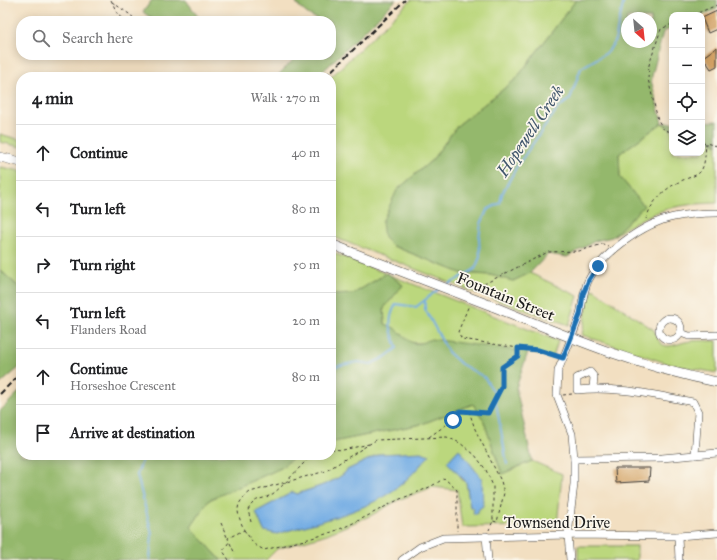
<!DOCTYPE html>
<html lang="en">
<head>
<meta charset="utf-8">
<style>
  body { margin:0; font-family:"IM FELL Great Primer",serif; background:#f6f6f6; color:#202124 }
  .controls { position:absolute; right:12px; top:12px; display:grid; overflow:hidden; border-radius:8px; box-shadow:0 2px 10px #0003 }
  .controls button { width:36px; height:36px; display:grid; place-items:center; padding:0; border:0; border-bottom:1px solid #e0e0e0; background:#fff; color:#202124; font:20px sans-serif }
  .compass { position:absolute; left:621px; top:12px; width:36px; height:36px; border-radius:50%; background:#fff; box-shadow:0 2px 10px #0003; rotate:153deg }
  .stop { position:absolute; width:12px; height:12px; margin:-9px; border:3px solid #1f6fb2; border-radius:50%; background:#fff }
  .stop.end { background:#1f6fb2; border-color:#fff; box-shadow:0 1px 4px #0008 }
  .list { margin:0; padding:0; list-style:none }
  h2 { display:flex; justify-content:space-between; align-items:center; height:52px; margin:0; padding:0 16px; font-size:17px }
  h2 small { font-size:13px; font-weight:400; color:#757577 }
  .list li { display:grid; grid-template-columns:26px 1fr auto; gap:12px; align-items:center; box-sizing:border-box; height:56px; padding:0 16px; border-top:1px solid #e0e0e0 }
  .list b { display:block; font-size:15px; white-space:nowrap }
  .list p { margin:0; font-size:13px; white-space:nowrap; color:#757577 }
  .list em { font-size:13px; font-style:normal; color:#757577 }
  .icon { flex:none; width:22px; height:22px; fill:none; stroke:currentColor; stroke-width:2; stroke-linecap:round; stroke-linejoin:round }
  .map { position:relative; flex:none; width:717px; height:560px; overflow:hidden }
  .search { position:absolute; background:#fff; box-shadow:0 2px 10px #0003; left:16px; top:16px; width:320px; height:44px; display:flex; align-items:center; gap:10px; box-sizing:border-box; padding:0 14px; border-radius:16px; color:#757577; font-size:15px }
  .panel { position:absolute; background:#fff; box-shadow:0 2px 10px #0003; left:16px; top:72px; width:320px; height:388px; border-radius:16px }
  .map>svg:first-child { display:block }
  .green { fill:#bbd77d; stroke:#6c7a4c; fill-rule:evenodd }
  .forest { fill:#94b86c; stroke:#586a44; fill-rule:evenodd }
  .water { fill:#75ade4; stroke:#486480 }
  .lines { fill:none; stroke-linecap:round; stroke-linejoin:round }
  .stream { stroke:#75ade4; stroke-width:2 }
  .building { fill:#cf9a56 }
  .minor-casing { stroke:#3c3935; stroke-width:8 }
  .major-casing { stroke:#3c3935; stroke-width:10 }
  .path { stroke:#3c3935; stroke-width:1; stroke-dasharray:3 3; stroke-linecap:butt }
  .minor { stroke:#fff; stroke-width:7 }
  .major { stroke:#fff; stroke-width:9 }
  .rail { stroke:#1c1c1c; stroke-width:2; stroke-dasharray:6 3; stroke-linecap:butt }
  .major-bridge-casing { stroke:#3c3935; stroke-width:10; stroke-linecap:butt }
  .major-bridge { stroke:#fff; stroke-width:9 }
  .route { stroke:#1f6fb2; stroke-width:5 }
  .labels { text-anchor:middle; stroke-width:3.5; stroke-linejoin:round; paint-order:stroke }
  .street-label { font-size:16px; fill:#1c1c1c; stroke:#fbf7ec }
  .water-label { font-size:17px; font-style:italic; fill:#40566c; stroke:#fbf7ec }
</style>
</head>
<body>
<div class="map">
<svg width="717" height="560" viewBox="0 0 717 560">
  <rect width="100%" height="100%" fill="#fbf7ec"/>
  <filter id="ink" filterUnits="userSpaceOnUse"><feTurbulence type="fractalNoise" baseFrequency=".025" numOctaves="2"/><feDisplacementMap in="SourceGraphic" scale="8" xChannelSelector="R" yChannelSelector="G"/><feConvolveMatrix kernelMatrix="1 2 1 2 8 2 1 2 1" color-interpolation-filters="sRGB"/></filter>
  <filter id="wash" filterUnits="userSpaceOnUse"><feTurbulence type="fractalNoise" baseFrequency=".012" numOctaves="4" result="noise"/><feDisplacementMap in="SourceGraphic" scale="16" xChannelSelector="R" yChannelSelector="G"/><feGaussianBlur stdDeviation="0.9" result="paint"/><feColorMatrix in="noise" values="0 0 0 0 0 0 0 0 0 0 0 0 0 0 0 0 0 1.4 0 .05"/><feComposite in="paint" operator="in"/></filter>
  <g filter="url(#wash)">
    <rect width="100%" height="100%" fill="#f2dfc1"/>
    <g class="green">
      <path d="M411,0H576L516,79L458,125L432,160L397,190L393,246L461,273L490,275L513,281L530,273L578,296L569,325L476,293L331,236V77Z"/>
      <path d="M662,123L672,130V153H702V139L717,144V203C672,204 650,211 612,237L644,206L620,177L619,154Z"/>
      <path d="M0,134L21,140V147L0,142Z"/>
      <path d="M0,167L21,171V289L0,270Z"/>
      <path d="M331,252L558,341L553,357L528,352L408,342L397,330L385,324L384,308L403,285L387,273L353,294L333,295L331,296Z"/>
      <path d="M593,289L654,330C662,356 673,343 691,341C700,340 709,341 717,341V373L669,364L582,335L588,300Z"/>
      <path d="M473,404L483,419L502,474L532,461L562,474L557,526L462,527L457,490L433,487L398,500L372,515L327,534L277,549L266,560H221L191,527L209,500L281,468L296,455H331V439L333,442L422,424ZM459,450L482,479L470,506L466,482L461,479ZM380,454L429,455L404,482L388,493L352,511L256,512L293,492L297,494C310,489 339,482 347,470Z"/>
      <rect x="578" y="546" width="59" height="14"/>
    </g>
    <g class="forest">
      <path d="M152,0H186L201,21H155L143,12Z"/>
      <path d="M294,0H396L317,77H276L298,55H331V21C315,21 303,13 294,0Z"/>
      <path d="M576,0H717V9L702,15H672V28L663,32L651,80L662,123H672V130L662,123L619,154L620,177L644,206L612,237L595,241L567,257L548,254L530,273L513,281L490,275L461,273L393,246L384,238L382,222L397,190L432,160L458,125L516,79ZM627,18H651V42H627Z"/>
      <path d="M717,121V144L702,139V122Z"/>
      <path d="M0,270L21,289V366L0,384Z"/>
      <path d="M387,273L403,285L384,308L385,324C389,326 394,327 397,330C412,341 410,349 431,339L528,352L516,388L532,461L502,474L483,419L473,404L422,424L333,442L331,439V296L333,295L353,294Z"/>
      <path d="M21,390V455H296L281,468L209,500L191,527L221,560H0V411Z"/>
    </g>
    <g class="water">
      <path d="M459,449L482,479L483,506L479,509L477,514H473L474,508L470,507L466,482L447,462Z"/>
      <path d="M421,452L430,455C421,464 413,474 404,482C370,512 319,521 277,534L264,531L256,512L293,492L297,494C310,489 339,482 347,470L380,454Z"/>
    </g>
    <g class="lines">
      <g class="stream">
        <path d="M446,286L475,269L480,257L479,238L481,224L487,210L500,203L502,194L517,166L558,108L570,99L581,68L608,52L615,40L624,0"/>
        <path d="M425,301V309L448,352L461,364L484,377L494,392L507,464"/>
        <path d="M331,367L358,362L371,364L385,357L397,348C391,330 386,322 396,304L416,307L440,288"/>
        <path d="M144,455L137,475L152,534L150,560"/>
      </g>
    </g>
    <g id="blocks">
      <g class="building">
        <path d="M717,11V29L708,33L702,18Z"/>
        <path d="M717,47V66L711,69L703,57Z"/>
        <path d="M615,468H650L649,481L616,483Z"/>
      </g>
    </g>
  </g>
  <g filter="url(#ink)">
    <use href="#blocks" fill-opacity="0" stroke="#3c3935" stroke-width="1"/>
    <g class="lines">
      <defs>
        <g id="minor">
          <circle cx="670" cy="329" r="11"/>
          <path d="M681,333L689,336L717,335"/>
          <path d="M593,388L594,377L590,372L577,378V390C616,386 654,395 693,402L698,412L695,455"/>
          <path d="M574,459L662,458L717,453"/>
          <path d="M486,536L488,560"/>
          <path d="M678,536L679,560"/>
          <path d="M402,560L420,547L443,538L568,535L678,536L717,533"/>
          <path d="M570,560L568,535L574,484V459L572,434L557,395L558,371C565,353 575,331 580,314C583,302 583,292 588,281C602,253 644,223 674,217C688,214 703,213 717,213"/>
        </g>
        <g id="major">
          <path d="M0,157L21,162"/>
          <path d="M331,244L351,252"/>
          <path d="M492,306C566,336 638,367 717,382"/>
        </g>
      </defs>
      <use href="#minor" class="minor-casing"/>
      <use href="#major" class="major-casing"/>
      <g class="path">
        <path d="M111,0L118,15L125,21"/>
        <path d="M112,2L132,16L133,21"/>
        <path d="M693,15L717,5"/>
        <path d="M672,24L661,29L649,65L648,79L658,120L664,130L672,132"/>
        <path d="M702,142L717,146"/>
        <path d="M646,219C652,200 665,188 683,180C688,178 695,176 699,173C706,167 705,151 706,143"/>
        <path d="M475,291L476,288L548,252L579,251L603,244L608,246"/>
        <path d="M519,348L538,350L557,356"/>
        <path d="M563,395L572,394"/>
        <path d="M469,411L475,429L501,481L504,493L497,522L493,521"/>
        <path d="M429,437L453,420L460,411L488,413L502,386V367L518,356V348L462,339L458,332L469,305"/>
        <path d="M331,449L343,450L369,444"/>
        <path d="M251,522L248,510C256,496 260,501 271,495C282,488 301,465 312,455"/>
        <path d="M221,523L227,537"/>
        <path d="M244,530L255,545L264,550C284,545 306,540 326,534C351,526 374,512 398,500C414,493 430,489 444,478L457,490V531"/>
        <path d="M230,543L235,554"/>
        <path d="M229,560L223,551L229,542L228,538L244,530C237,512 233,505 250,492L326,471L376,440L447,437L460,443L475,455L486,470L493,486V521L489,530"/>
      </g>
      <use href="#minor" class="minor"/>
      <use href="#major" class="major"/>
      <g class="rail">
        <path d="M325,77L405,0"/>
        <path d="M0,394L21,373"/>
      </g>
      <defs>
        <path id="major-bridge" d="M351,252L492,306"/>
      </defs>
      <use href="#major-bridge" class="major-bridge-casing"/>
      <use href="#major-bridge" class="major-bridge"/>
    </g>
  </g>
  <g class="lines" filter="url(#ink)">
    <path class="route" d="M453,420L460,411L488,413L502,386V367L518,356V348L538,350L563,358L580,315L583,294L589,280L598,266"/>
  </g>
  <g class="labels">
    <g class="street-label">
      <text transform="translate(506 296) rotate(22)" y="6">Fountain Street</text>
      <text x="557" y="528">Townsend Drive</text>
    </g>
    <g class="water-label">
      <text transform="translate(530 131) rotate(-56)" y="6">Hopewell Creek</text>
    </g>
  </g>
</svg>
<div class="controls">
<button>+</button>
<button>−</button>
<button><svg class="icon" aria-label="locate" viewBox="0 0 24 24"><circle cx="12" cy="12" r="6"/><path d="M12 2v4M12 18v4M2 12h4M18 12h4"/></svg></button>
<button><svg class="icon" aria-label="layers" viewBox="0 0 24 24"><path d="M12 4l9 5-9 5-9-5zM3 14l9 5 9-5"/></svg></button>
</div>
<svg class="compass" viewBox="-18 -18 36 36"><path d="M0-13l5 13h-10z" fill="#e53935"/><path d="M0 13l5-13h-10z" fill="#757577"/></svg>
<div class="stop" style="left:453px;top:420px"></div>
<div class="stop end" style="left:598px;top:266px"></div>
<div class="search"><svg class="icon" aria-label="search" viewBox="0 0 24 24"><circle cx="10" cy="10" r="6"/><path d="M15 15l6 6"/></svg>Search here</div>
<section class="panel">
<h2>4 min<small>Walk · 270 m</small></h2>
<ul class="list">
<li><svg class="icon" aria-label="ahead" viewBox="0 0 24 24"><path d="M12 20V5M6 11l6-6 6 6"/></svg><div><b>Continue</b></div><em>40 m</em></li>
<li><svg class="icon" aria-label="left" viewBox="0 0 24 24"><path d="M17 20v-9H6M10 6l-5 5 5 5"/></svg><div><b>Turn left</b></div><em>80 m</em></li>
<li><svg class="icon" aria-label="right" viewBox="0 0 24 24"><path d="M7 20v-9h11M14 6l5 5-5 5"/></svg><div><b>Turn right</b></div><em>50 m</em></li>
<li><svg class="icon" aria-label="left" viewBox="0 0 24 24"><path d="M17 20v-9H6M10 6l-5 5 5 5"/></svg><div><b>Turn left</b><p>Flanders Road</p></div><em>20 m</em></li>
<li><svg class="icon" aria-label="ahead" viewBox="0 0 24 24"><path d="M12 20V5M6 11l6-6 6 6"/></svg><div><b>Continue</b><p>Horseshoe Crescent</p></div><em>80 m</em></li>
<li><svg class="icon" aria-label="arrive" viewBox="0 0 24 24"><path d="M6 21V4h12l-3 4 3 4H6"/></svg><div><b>Arrive at destination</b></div></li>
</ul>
</section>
</div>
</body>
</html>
